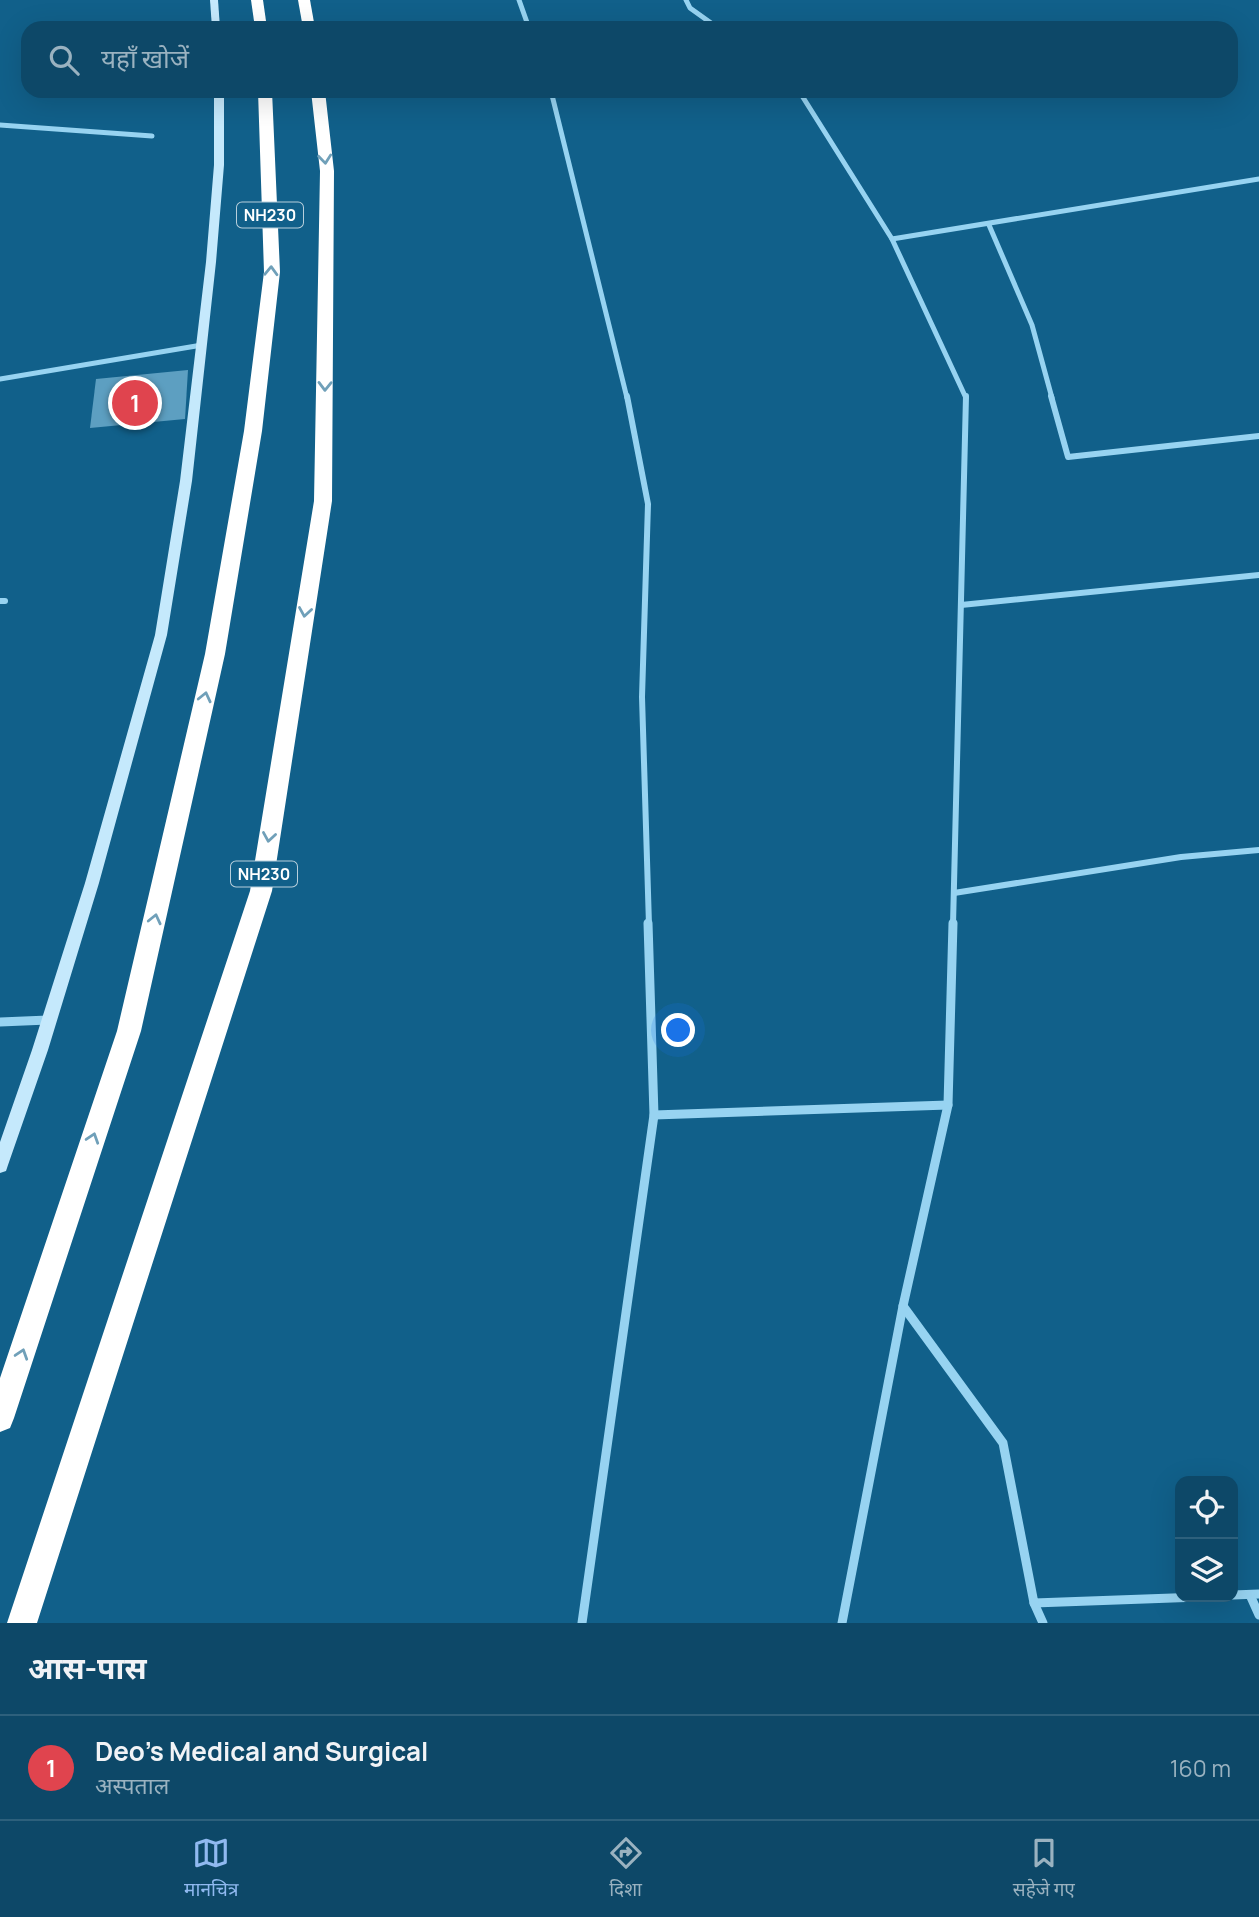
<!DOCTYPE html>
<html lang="hi">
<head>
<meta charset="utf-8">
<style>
  body { margin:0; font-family:Manrope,"Noto Sans Devanagari",sans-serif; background:#1b5271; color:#f1f3f6 }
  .controls { position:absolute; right:21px; bottom:21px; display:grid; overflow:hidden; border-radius:14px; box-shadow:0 7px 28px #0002 }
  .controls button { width:63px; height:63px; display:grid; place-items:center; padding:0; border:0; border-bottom:2px solid #2d607c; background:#0d4868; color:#f1f3f6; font:35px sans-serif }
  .you { position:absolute; left:679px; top:1031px; width:24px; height:24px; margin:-18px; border:5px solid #fff; border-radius:50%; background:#1a73e8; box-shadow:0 0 0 10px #1a73e833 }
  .badge { display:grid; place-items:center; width:46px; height:46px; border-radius:50%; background:#90b9f0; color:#fff; font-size:23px; font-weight:700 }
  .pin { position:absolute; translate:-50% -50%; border:4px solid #fff; box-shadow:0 2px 7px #0006 }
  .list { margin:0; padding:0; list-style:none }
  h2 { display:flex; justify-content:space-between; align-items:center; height:91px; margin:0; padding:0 28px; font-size:30px }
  h2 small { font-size:23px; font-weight:400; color:#9ab2c0 }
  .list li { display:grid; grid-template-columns:46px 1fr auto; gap:21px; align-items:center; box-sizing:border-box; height:105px; padding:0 28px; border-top:2px solid #2d607c }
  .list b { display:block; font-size:26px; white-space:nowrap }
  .list p { margin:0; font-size:23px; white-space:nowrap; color:#9ab2c0 }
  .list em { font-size:23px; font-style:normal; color:#9ab2c0 }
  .icon { flex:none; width:38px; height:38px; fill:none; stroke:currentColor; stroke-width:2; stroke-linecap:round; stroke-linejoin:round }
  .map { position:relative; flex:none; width:1259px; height:1623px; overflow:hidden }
  .search { position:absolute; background:#0d4868; box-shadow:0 7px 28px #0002; left:21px; right:21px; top:21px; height:77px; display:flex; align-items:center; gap:18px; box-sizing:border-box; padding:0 24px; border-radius:21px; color:#9ab2c0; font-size:26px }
  .sheet { height:196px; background:#0d4868 }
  nav { display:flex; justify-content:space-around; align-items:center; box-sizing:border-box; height:98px; border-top:2px solid #2d607c; background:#0d4868; font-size:19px; color:#9ab2c0 }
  nav a { display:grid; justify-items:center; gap:4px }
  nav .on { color:#90b9f0 }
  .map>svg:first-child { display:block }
  .building { fill:#5d9fc1 }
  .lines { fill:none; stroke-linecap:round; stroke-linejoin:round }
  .street-far2 { stroke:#97d3f1; stroke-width:5 }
  .street-far1 { stroke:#97d3f1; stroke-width:6 }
  .street { stroke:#97d3f1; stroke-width:9 }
  .secondary { fill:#c5e9fc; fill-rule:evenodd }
  .highway { fill:#fff; fill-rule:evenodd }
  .oneway { stroke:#70a0b9 }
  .labels { text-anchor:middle; stroke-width:7; stroke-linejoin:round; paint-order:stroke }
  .shield { fill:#11608a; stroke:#b8cfdc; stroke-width:2 }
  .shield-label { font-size:16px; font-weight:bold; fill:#fff }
</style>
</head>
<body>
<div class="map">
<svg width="1259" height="1623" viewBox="0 0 1259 1623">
  <rect width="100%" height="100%" fill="#11608a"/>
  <path class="building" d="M188,370L185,419L90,428L96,379Z"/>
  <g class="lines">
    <g class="street-far2">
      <path d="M519,0L529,28"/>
      <path d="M686,0L690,8L718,28"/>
      <path d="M551,91L627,398"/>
      <path d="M799,91L892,239L966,398"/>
      <path d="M0,125L152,136"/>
      <path d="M989,225L1032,325L1052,398"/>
      <path d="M892,239L1259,179"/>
      <path d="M0,379L202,345"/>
    </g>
    <g class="street-far1">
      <path d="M627,396L648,504L642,697L649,925"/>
      <path d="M1051,396L1068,457L1259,436"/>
      <path d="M0,601H5"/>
      <path d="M961,605L1259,575"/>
      <path d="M954,893L1181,857L1259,850"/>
      <path d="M953,925L966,396"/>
    </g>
    <g class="street">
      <path d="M0,1022L48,1020"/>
      <path d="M654,1115L948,1105"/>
      <path d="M903,1306L1003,1443L1034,1603L1200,1597"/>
      <path d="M1233,1595L1259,1594"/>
      <path d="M1250,1595L1259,1615"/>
      <path d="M1034,1603L1043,1623"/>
      <path d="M582,1623L654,1115L648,923"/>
      <path d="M842,1623L903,1306L948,1105L953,923"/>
    </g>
    <g class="secondary">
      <path d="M210,0H218L220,28H212Z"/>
      <path d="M214,91H224V165L216,262L192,481L167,635L99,883L48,1050L8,1165L6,1171L0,1173V1142L32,1050L85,883L155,635L180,481L206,262L214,165Z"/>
    </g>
    <g class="highway">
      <path d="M251,0H263L267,28H255Z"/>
      <path d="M298,0H310L315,28H303Z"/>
      <path d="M258,91H272L280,272L262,431L225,654L141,1031L14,1418L10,1428L0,1432V1378L117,1031L205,654L244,431L264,272Z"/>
      <path d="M311,91H325L334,171L332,501L272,891L37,1623H7L250,891L314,501L320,171Z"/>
    </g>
  </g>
  <defs><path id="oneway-chevron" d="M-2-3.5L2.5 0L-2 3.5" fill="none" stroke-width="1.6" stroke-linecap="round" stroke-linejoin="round" transform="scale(1.75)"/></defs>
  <g class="oneway">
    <use href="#oneway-chevron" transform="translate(325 159) rotate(84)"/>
    <use href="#oneway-chevron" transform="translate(271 271) rotate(-88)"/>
    <use href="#oneway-chevron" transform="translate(325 386) rotate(91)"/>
    <use href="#oneway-chevron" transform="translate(305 612) rotate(99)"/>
    <use href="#oneway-chevron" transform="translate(205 697) rotate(-77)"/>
    <use href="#oneway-chevron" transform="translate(269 837) rotate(99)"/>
    <use href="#oneway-chevron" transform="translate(155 919) rotate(-77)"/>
    <use href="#oneway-chevron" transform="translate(93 1138) rotate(-72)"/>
    <use href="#oneway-chevron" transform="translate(22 1354) rotate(-72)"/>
  </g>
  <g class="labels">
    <g class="shield">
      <rect x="237" y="202.5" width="66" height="25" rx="5"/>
      <rect x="231" y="861.5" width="66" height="25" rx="5"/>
    </g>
    <g class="shield-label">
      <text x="270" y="221">NH230</text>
      <text x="264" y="880">NH230</text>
    </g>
  </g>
</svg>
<div class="controls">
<button><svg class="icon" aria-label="locate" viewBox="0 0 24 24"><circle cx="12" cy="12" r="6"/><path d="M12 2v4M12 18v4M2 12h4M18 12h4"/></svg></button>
<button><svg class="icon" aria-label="layers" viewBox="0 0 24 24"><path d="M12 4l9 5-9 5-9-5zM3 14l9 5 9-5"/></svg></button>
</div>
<div class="you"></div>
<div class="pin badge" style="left:135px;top:403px;background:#e0444e">1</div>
<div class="search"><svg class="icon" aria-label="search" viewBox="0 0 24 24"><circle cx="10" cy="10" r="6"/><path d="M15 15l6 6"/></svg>यहाँ खोजें</div>
</div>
<section class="sheet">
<h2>आस-पास<small></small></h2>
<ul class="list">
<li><span class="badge" style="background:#e0444e">1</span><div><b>Deo's Medical and Surgical</b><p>अस्पताल</p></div><em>160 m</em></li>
</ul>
</section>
<nav>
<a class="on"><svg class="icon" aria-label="map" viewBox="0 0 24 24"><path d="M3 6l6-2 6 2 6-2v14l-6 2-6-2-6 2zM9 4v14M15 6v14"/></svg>मानचित्र</a>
<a><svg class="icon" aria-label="directions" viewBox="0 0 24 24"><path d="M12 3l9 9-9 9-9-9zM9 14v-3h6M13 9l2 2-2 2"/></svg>दिशा</a>
<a><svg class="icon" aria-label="saved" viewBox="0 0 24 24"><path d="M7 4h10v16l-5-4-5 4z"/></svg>सहेजे गए</a>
</nav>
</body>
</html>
